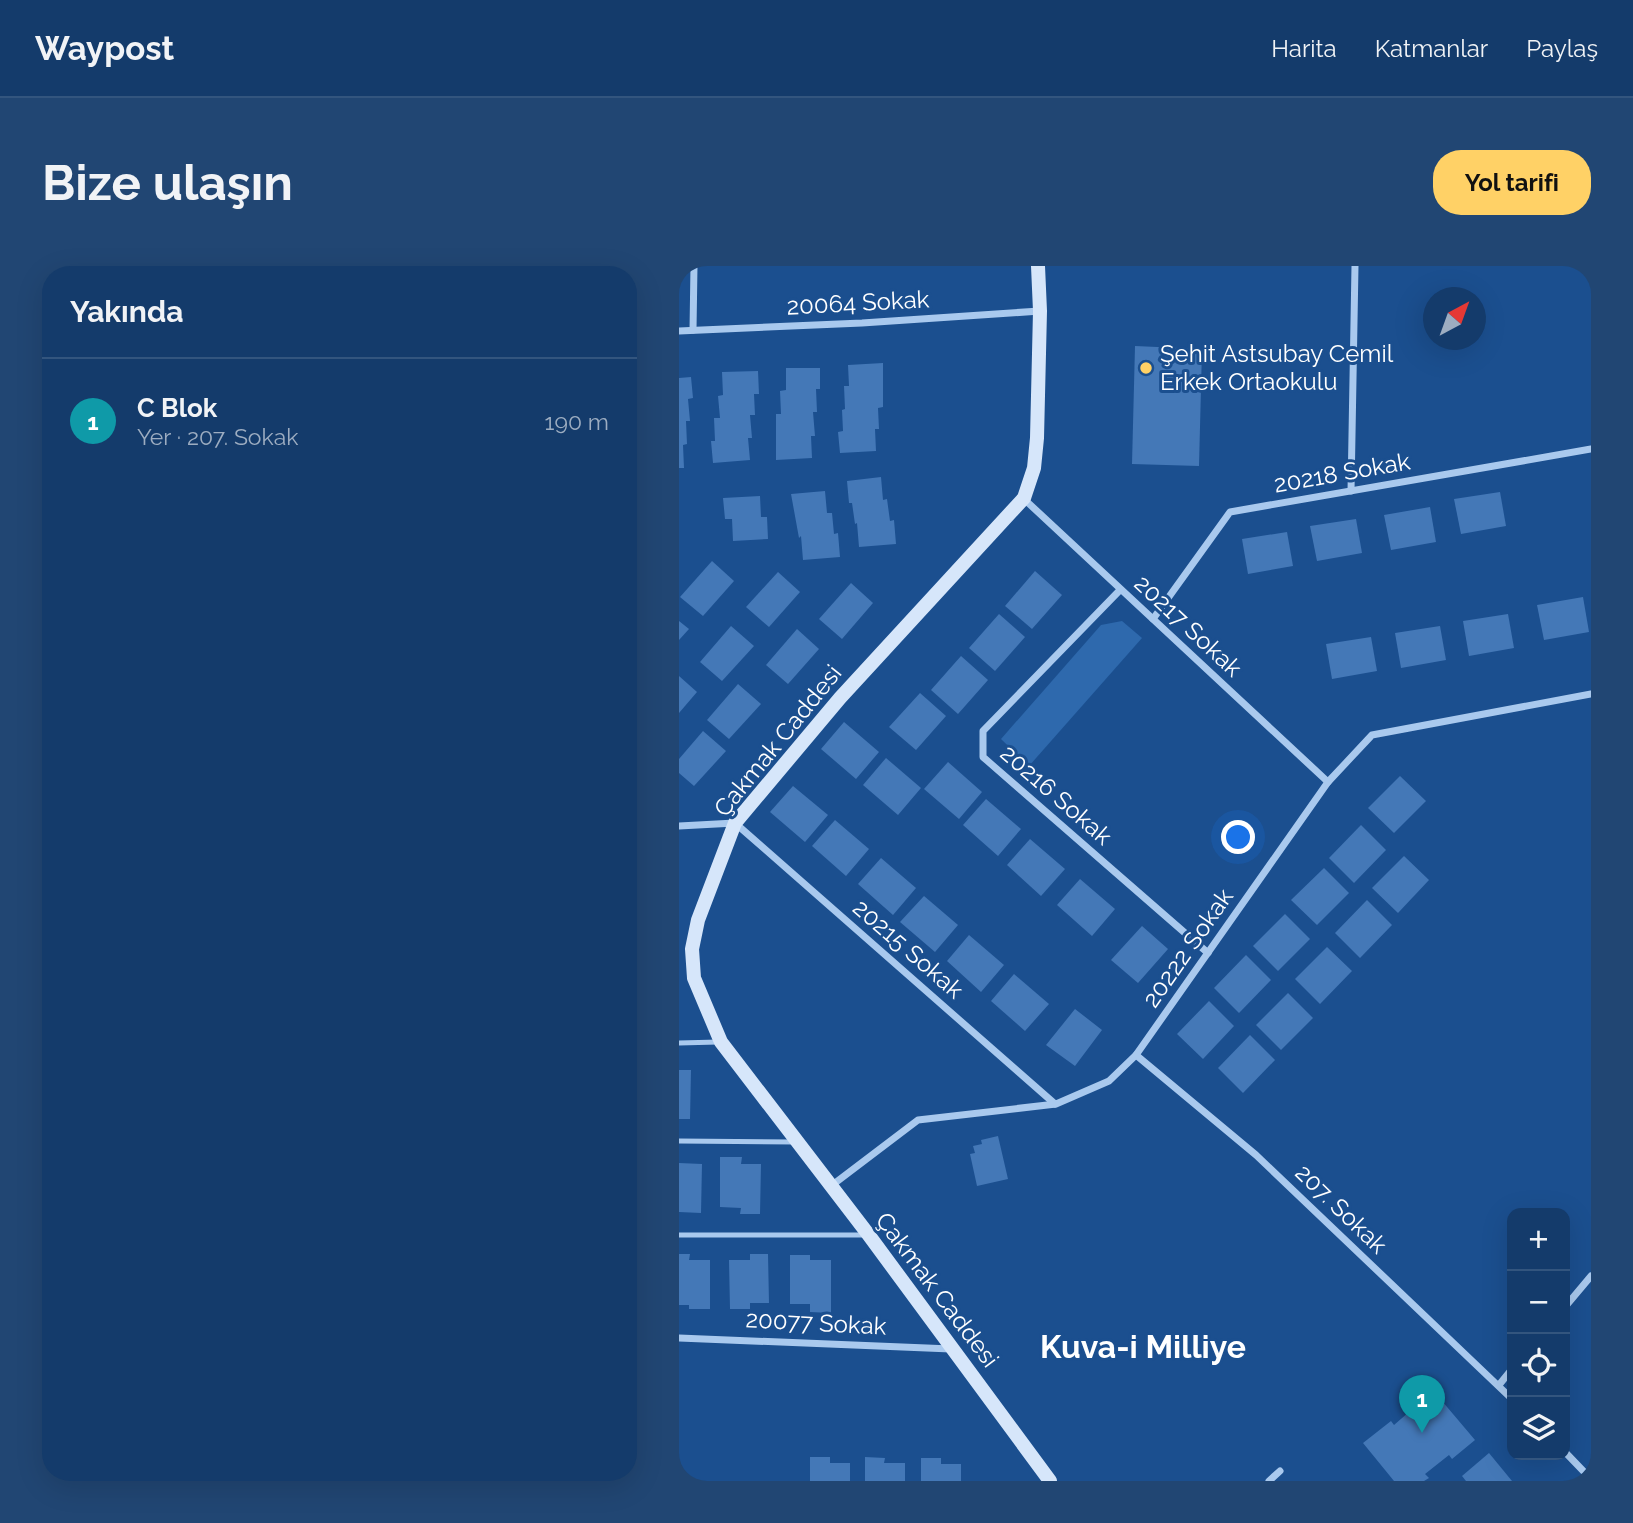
<!DOCTYPE html>
<html lang="tr">
<head>
<meta charset="utf-8">
<style>
  body { margin:0; font-family:Raleway,sans-serif; background:#214673; color:#f1f3f6 }
  .controls { position:absolute; right:21px; bottom:21px; display:grid; overflow:hidden; border-radius:14px; box-shadow:0 7px 28px #0002 }
  .controls button { width:63px; height:63px; display:grid; place-items:center; padding:0; border:0; border-bottom:2px solid #33557e; background:#143b6b; color:#f1f3f6; font:35px sans-serif }
  .compass { position:absolute; left:744px; top:21px; width:63px; height:63px; border-radius:50%; background:#143b6b; box-shadow:0 7px 28px #0002; rotate:41deg }
  .you { position:absolute; left:560px; top:572px; width:24px; height:24px; margin:-18px; border:5px solid #fff; border-radius:50%; background:#1a73e8; box-shadow:0 0 0 10px #1a73e833 }
  .badge { display:grid; place-items:center; width:46px; height:46px; border-radius:50%; background:#ffd166; color:#fff; font-size:23px; font-weight:700 }
  .pin { position:absolute; translate:-50% -58px; filter:drop-shadow(0 2px 4px #0008) }
  .pin::after { content:''; position:absolute; top:37px; width:24px; height:21px; background:inherit; clip-path:polygon(0 0,100% 0,50% 100%) }
  .list { margin:0; padding:0; list-style:none }
  h2 { display:flex; justify-content:space-between; align-items:center; height:91px; margin:0; padding:0 28px; font-size:30px }
  h2 small { font-size:23px; font-weight:400; color:#9dadc1 }
  .list li { display:grid; grid-template-columns:46px 1fr auto; gap:21px; align-items:center; box-sizing:border-box; height:126px; padding:0 28px; border-top:2px solid #33557e }
  .list b { display:block; font-size:26px; white-space:nowrap }
  .list p { margin:0; font-size:23px; white-space:nowrap; color:#9dadc1 }
  .list em { font-size:23px; font-style:normal; color:#9dadc1 }
  .icon { flex:none; width:38px; height:38px; fill:none; stroke:currentColor; stroke-width:2; stroke-linecap:round; stroke-linejoin:round }
  .map { position:relative; flex:none; width:912px; height:1215px; overflow:hidden; border-radius:28px }
  header { display:flex; align-items:center; gap:42px; box-sizing:border-box; height:98px; padding:0 35px; background:#143b6b; border-bottom:2px solid #33557e }
  header strong { font-size:33px }
  nav { display:flex; gap:38px; margin-inline-start:auto; font-size:24px }
  .intro { display:flex; align-items:center; justify-content:space-between; box-sizing:border-box; height:168px; padding:0 42px }
  h1 { margin:0; font-size:49px }
  .button { padding:18px 32px; border-radius:28px; background:#ffd166; color:#111; font-size:24px; font-weight:700 }
  main { display:flex; gap:42px; padding:0 42px }
  aside { flex:1; background:#143b6b; border-radius:28px; box-shadow:0 7px 28px #0002 }
  .map>svg:first-child { display:block }
  .green { fill:#2e69ad }
  .building { fill:#4478b7 }
  .lines { fill:none; stroke-linecap:round; stroke-linejoin:round }
  .lane { stroke:#a9c9ee; stroke-width:5 }
  .street { stroke:#a9c9ee; stroke-width:7 }
  .secondary { stroke:#d6e6fa; stroke-width:14 }
  .poi-dot { fill:#ffd166; stroke:#1b4f8f; stroke-width:2.5 }
  .labels { text-anchor:middle; stroke-width:6; stroke-linejoin:round; paint-order:stroke }
  .street-label { font-size:24px; fill:#fff; stroke:#1b4f8f }
  .poi-label { font-size:24px; fill:#fff; stroke:#1b4f8f; text-anchor:start }
  .district-label { font-size:32px; font-weight:bold; fill:#fff; stroke:#1b4f8f }
</style>
</head>
<body>
<header>
<strong>Waypost</strong>
<nav><a>Harita</a><a>Katmanlar</a><a>Paylaş</a></nav>
</header>
<div class="intro"><h1>Bize ulaşın</h1><a class="button">Yol tarifi</a></div>
<main>
<aside>
<h2>Yakında<small></small></h2>
<ul class="list">
<li><span class="badge" style="background:#0f9aa8">1</span><div><b>C Blok</b><p>Yer · 207. Sokak</p></div><em>190 m</em></li>
</ul>
</aside>
<div class="map">
<svg width="912" height="1215" viewBox="0 0 912 1215">
  <rect width="100%" height="100%" fill="#1b4f8f"/>
  <path class="green" d="M443,355L463,372L350,500L322,473L422,359Z"/>
  <g class="building">
    <path d="M456,80L523,83L520,200L453,198Z"/>
    <path d="M204,97V141L199,142L200,163H196L197,185L161,187L159,166L164,165L163,144L166,143L165,120H170L169,99Z"/>
    <path d="M107,102H141V123H137L138,146H134L136,170H132L133,192L97,194V148H102L101,125L107,124Z"/>
    <path d="M79,105L80,128H75L76,149H71L73,172H69L71,194L34,197L32,175H36L35,152H41L39,130L44,129L43,106Z"/>
    <path d="M12,111L14,132L9,133L11,155H7L8,178L4,179L5,202H0V112Z"/>
    <path d="M202,211L204,234L208,233L211,255L215,254L217,278L180,281L178,257L176,258L173,237H170L168,215Z"/>
    <path d="M146,225L148,247H153L155,268L159,267L161,291L124,294L122,270L120,272L112,228Z"/>
    <path d="M821,226L827,260L782,268L775,233Z"/>
    <path d="M81,230L82,251H88L89,273L54,275L53,253H46L44,232Z"/>
    <path d="M751,241L757,276L712,284L705,249Z"/>
    <path d="M677,253L683,287L638,295L631,260Z"/>
    <path d="M608,266L614,300L569,308L563,273Z"/>
    <path d="M33,295L55,315L24,350L1,331Z"/>
    <path d="M356,305L383,329L353,363L326,340Z"/>
    <path d="M99,306L121,326L90,361L67,341Z"/>
    <path d="M172,317L194,337L163,373L140,353Z"/>
    <path d="M904,331L910,366L865,374L858,339Z"/>
    <path d="M320,348L346,371L316,405L290,382Z"/>
    <path d="M829,348L835,382L790,390L784,355Z"/>
    <path d="M0,355L10,363L0,374Z"/>
    <path d="M52,360L75,380L43,415L21,396Z"/>
    <path d="M761,360L767,394L722,402L716,367Z"/>
    <path d="M118,363L140,383L109,418L87,399Z"/>
    <path d="M692,371L698,405L653,413L647,378Z"/>
    <path d="M282,390L309,414L279,448L252,424Z"/>
    <path d="M0,410L18,426L0,447Z"/>
    <path d="M59,418L82,438L50,473L28,454Z"/>
    <path d="M241,427L267,450L237,484L210,461Z"/>
    <path d="M165,456L200,486L177,513L142,483Z"/>
    <path d="M24,465L47,485L15,520L0,507V493Z"/>
    <path d="M207,492L242,522L219,549L184,519Z"/>
    <path d="M269,496L303,526L280,553L245,523Z"/>
    <path d="M721,510L747,535L715,567L689,542Z"/>
    <path d="M114,520L149,549L126,576L91,546Z"/>
    <path d="M307,533L342,563L319,590L284,559Z"/>
    <path d="M156,554L190,583L167,610L133,580Z"/>
    <path d="M682,559L707,584L675,617L650,592Z"/>
    <path d="M351,573L386,603L362,630L328,599Z"/>
    <path d="M725,590L750,614L719,647L693,622Z"/>
    <path d="M202,592L237,622L214,649L179,618Z"/>
    <path d="M645,602L670,627L638,659L612,634Z"/>
    <path d="M401,613L436,643L413,670L378,639Z"/>
    <path d="M245,630L279,659L256,686L221,656Z"/>
    <path d="M688,634L713,659L681,692L656,667Z"/>
    <path d="M606,648L631,673L599,705L574,680Z"/>
    <path d="M463,660L489,683L459,717L432,694Z"/>
    <path d="M290,669L325,699L302,726L268,695Z"/>
    <path d="M648,681L673,705L641,738L616,713Z"/>
    <path d="M567,689L592,714L560,747L535,722Z"/>
    <path d="M335,708L370,738L346,765L312,735Z"/>
    <path d="M609,727L634,752L602,784L577,759Z"/>
    <path d="M530,735L555,760L524,793L498,768Z"/>
    <path d="M396,743L423,764L396,800L367,779Z"/>
    <path d="M571,769L596,794L564,827L539,802Z"/>
    <path d="M0,804H12L11,853H0Z"/>
    <path d="M319,870L329,913L298,920L291,888L296,887L294,880L303,878L302,874Z"/>
    <path d="M41,891H63L62,898H82L81,948H61L62,942L41,941Z"/>
    <path d="M0,897L23,898L22,947L0,946Z"/>
    <path d="M0,988H11L10,994H31V1043H10V1039H0Z"/>
    <path d="M71,988H89L90,1037H71V1043H51L50,994H71Z"/>
    <path d="M111,989H131V994H152V1047L131,1046V1038H111Z"/>
    <path d="M752,1122L796,1174L773,1193L770,1189L746,1208L750,1212L745,1215H715L684,1177L712,1155L715,1159L730,1146L727,1143Z"/>
    <path d="M810,1187L833,1215H787L783,1210Z"/>
    <path d="M131,1191H151V1197H171V1215H131Z"/>
    <path d="M186,1191L206,1192L205,1197H226V1215H186Z"/>
    <path d="M242,1192H262V1198H282V1215H242Z"/>
  </g>
  <g class="lines">
    <g class="lane">
      <path d="M0,777L39,776"/>
      <path d="M0,875L116,876"/>
      <path d="M0,969H186"/>
    </g>
    <g class="street">
      <path d="M14,64L15,0"/>
      <path d="M0,65L183,57L361,45"/>
      <path d="M672,225L676,0"/>
      <path d="M345,233L649,516"/>
      <path d="M441,324L304,465V491L529,687"/>
      <path d="M474,353L551,246L912,183"/>
      <path d="M0,560L56,557L376,838"/>
      <path d="M457,789L577,889L833,1133"/>
      <path d="M152,920L239,854L377,838L430,815L457,789L649,516L693,469L912,428"/>
      <path d="M886,1041L912,1010"/>
      <path d="M0,1072L272,1083"/>
      <path d="M820,1119L833,1103"/>
      <path d="M886,1186L912,1213"/>
      <path d="M590,1215L601,1205"/>
    </g>
    <path class="secondary" d="M359,0L361,45L358,172L355,202L345,232L161,432L56,557L19,654L13,683L15,712L42,776L189,968L371,1215"/>
  </g>
  <circle class="poi-dot" cx="467" cy="102" r="7"/>
  <g class="labels">
    <g class="street-label">
      <text transform="translate(179 37) rotate(-3)" y="8">20064 Sokak</text>
      <text transform="translate(663 207) rotate(-10)" y="8">20218 Sokak</text>
      <text transform="translate(509 360) rotate(43)" y="8">20217 Sokak</text>
      <text transform="translate(99 475) rotate(-51)" y="8">Çakmak Caddesi</text>
      <text transform="translate(377 529) rotate(41)" y="8">20216 Sokak</text>
      <text transform="translate(509 682) rotate(-55)" y="8">20222 Sokak</text>
      <text transform="translate(229 683) rotate(41)" y="8">20215 Sokak</text>
      <text transform="translate(662 943) rotate(44)" y="8">207. Sokak</text>
      <text transform="translate(258 1024) rotate(53)" y="8">Çakmak Caddesi</text>
      <text transform="translate(137 1057) rotate(3)" y="8">20077 Sokak</text>
    </g>
    <g class="poi-label">
      <text x="481" y="96">Şehit Astsubay Cemil<tspan x="481" dy="28">Erkek Ortaokulu</tspan></text>
    </g>
    <g class="district-label">
      <text x="464" y="1092">Kuva-i̇ Milliye</text>
    </g>
  </g>
</svg>
<div class="controls">
<button>+</button>
<button>−</button>
<button><svg class="icon" aria-label="locate" viewBox="0 0 24 24"><circle cx="12" cy="12" r="6"/><path d="M12 2v4M12 18v4M2 12h4M18 12h4"/></svg></button>
<button><svg class="icon" aria-label="layers" viewBox="0 0 24 24"><path d="M12 4l9 5-9 5-9-5zM3 14l9 5 9-5"/></svg></button>
</div>
<svg class="compass" viewBox="-18 -18 36 36"><path d="M0-13l5 13h-10z" fill="#e53935"/><path d="M0 13l5-13h-10z" fill="#9dadc1"/></svg>
<div class="you"></div>
<div class="pin badge" style="left:743px;top:1167px;background:#0f9aa8">1</div>
</div>
</main>
</body>
</html>
